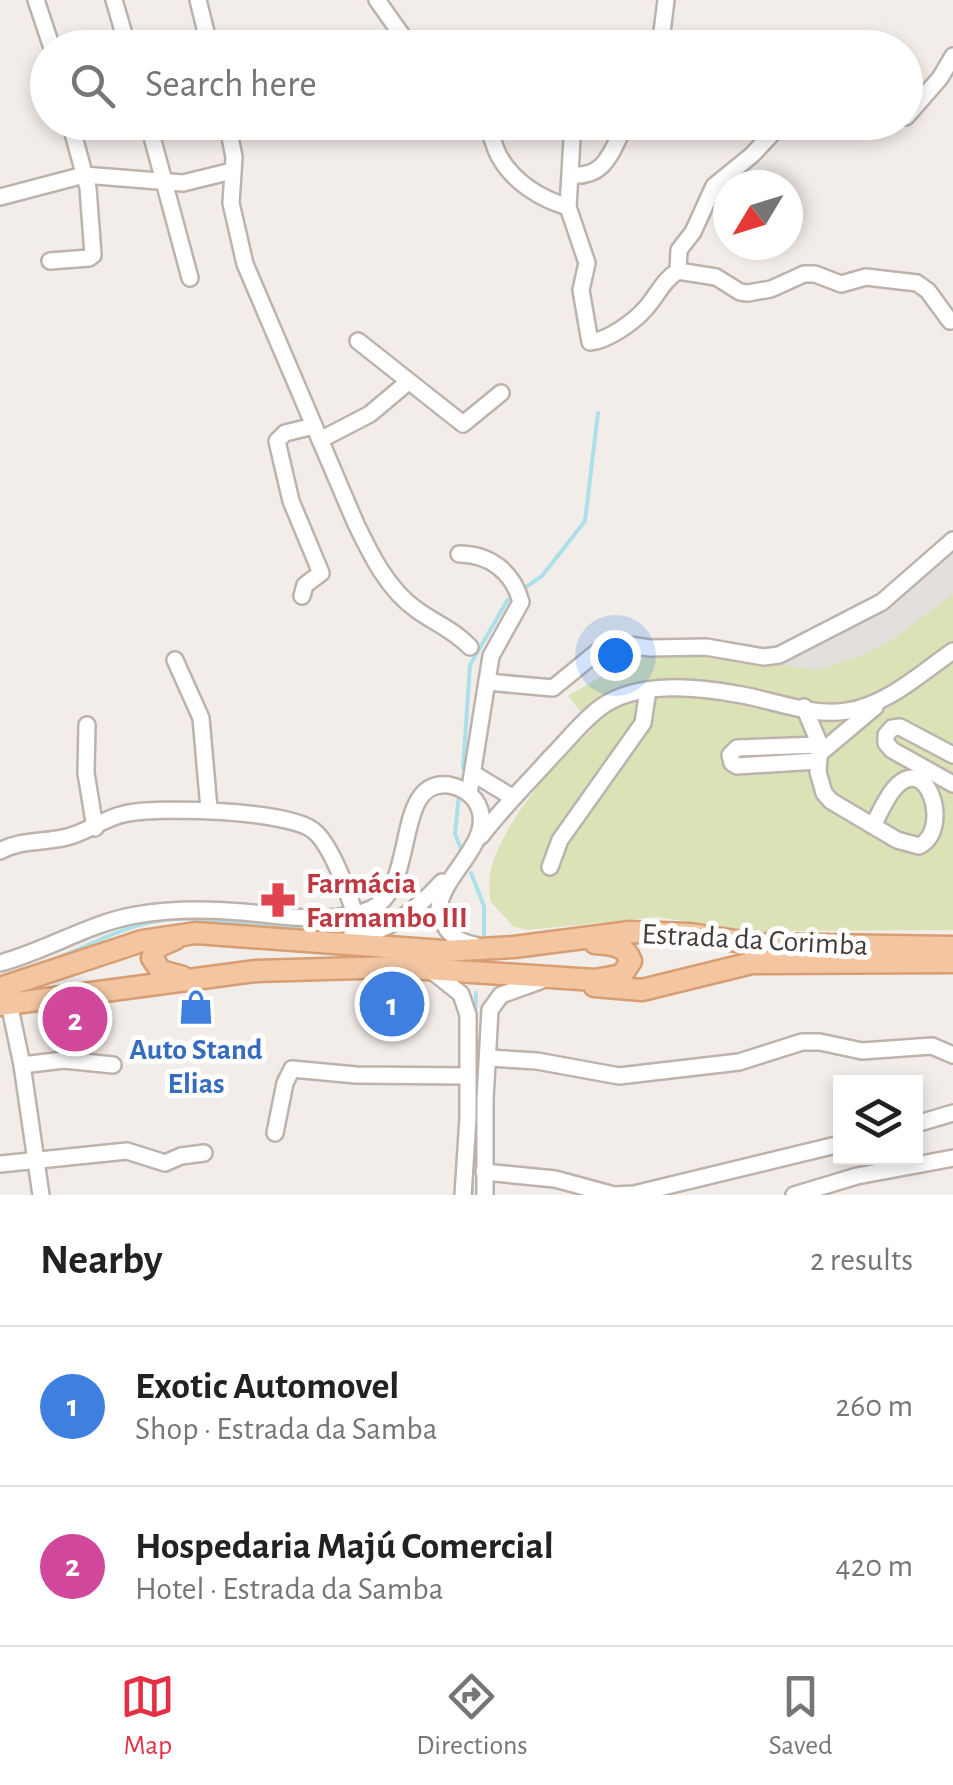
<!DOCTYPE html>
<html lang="en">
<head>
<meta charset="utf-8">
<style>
  body { margin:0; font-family:"Alegreya Sans",sans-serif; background:#f6f6f6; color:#222 }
  .controls { position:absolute; right:30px; bottom:30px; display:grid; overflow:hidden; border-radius:0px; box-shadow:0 5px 15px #0003 }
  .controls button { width:90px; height:90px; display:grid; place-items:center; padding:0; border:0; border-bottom:2px solid #e0e0e0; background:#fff; color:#222; font:50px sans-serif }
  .compass { position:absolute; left:713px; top:170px; width:90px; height:90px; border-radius:50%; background:#fff; box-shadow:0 5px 15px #0003; rotate:232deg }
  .you { position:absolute; left:615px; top:655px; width:35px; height:35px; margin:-25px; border:8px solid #fff; border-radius:50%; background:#1a73e8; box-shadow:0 0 0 15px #1a73e833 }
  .badge { display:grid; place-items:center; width:65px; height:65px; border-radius:50%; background:#e33045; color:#fff; font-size:32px; font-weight:700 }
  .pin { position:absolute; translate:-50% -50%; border:5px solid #fff; box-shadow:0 2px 10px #0006 }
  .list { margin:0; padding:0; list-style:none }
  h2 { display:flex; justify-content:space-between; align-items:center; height:130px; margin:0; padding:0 40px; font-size:42px }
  h2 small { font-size:32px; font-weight:400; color:#767676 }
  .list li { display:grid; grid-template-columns:65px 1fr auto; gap:30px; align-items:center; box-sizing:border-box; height:160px; padding:0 40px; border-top:2px solid #e0e0e0 }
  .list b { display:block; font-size:38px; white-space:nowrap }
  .list p { margin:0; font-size:32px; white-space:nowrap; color:#767676 }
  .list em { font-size:32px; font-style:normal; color:#767676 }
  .icon { flex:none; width:55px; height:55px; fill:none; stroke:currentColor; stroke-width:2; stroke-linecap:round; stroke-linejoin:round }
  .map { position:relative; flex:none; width:953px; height:1195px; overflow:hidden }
  .search { position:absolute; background:#fff; box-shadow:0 5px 15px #0003; left:30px; right:30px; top:30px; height:110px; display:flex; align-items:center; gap:25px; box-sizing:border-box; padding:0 35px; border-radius:55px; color:#767676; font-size:38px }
  .sheet { height:450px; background:#fff }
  nav { display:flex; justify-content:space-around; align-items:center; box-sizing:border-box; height:140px; border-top:2px solid #e0e0e0; background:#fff; font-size:28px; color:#767676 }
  nav a { display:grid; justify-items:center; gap:5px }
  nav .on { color:#e33045 }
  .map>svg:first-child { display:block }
  .green { fill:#dae2b6 }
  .parking { fill:#e2dfdd }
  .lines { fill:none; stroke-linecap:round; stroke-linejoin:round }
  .stream { stroke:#ace0e9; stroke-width:4 }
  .minor-casing { stroke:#bdb3ad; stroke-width:20 }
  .major-casing { stroke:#d79e73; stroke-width:25 }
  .minor { stroke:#fff; stroke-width:15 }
  .major { stroke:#f3c6a1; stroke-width:20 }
  .labels { text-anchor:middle; stroke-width:10; stroke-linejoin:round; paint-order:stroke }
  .health-label { font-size:30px; font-weight:bold; fill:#be3a42; stroke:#fff; text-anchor:start }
  .street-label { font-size:30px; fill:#463d38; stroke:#fff }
  .shop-label { font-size:30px; font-weight:bold; fill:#366cbe; stroke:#fff }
</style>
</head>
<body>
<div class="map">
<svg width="953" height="1195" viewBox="0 0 953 1195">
  <rect width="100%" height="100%" fill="#f3ede9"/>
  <path class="green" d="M953,588V930L751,931L656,917L528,930L514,927L490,901C490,891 488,879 491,869C504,820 556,761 594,728L568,696L629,660L681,652L802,663Z"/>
  <path class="parking" d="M953,552V594L893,639L859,656L818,670L778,664L877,615Z"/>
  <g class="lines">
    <g class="stream">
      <path d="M520,591L542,576L585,521L598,413"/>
      <path d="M463,768L470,665L507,601L513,597"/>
      <path d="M459,795L455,834L463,854"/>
      <path d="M471,873L484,906V935"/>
      <path d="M50,961C91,946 129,921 174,919C234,916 309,939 367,927"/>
      <path d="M475,1018L476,993"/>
      <path d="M472,1195V1163"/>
    </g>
    <defs>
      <g id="minor">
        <path d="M36,0L52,48"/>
        <path d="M114,0L128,48"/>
        <path d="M198,0L210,48"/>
        <path d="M377,0L411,48"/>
        <path d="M660,48L666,0"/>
        <path d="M906,117L940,78L953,56"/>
        <path d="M148,122L190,278"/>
        <path d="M227,122L234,157L231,203L245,264L356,524C371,555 388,590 417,610C435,623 454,630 470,647"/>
        <path d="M480,122C493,131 492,143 499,156C513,182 541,199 568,207"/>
        <path d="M573,122L568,207L587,263L581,290L590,342C607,341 634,322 646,308C657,296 663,280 678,271L716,277L740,292L748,293L771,289L804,274H815L841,284L866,277L917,283L928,291L950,321"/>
        <path d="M571,175C608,178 611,149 627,122"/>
        <path d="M0,197L84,175L183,183L232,171"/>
        <path d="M50,261L89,258L93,255L88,188L70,122"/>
        <path d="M678,271L679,250L693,232L714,186L752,155L783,122"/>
        <path d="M358,341L463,424L501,393"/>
        <path d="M320,440L370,414L408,382"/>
        <path d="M459,554C490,554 513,572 521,602L491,656L469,794"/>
        <path d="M302,596L305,585L321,573L291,501L277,441L285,433L314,426"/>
        <path d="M175,660L201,718L209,809"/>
        <path d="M487,682L553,688L597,652L622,644L650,648L706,647L764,657L779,655L882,602L953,540"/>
        <path d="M804,707L820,745L818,772L824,793L831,801L897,840L919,846C953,830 927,748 893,790C885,800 879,814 873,826"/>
        <path d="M87,725L86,773L95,828"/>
        <path d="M819,754L875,707"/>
        <path d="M953,755L900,727L892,728L886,735V743L892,750L953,784"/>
        <path d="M818,761L737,766L732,763L730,755L737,748L820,745"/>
        <path d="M474,774L512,797"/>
        <path d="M481,836C503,807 528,783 552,756C568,740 582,721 601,707C639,680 698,687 742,695C775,701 814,717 847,711C887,705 921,673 953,651"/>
        <path d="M0,851C22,839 43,843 67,837C88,832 104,818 124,814C156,806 290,810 314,831C332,846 347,891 355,914"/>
        <path d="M550,867L560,840L643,723L648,690"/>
        <path d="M349,939C390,931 414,912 442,882"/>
        <path d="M0,963C46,951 89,923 136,915C171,909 207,909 242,912C282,915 333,926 371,909C419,886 392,778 449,785C459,787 469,792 475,800C501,838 441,873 439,909C443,929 454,942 475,945"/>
        <path d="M432,971L461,994L468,1015V1118L463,1195"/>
        <path d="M9,1003L22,1065L41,1195"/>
        <path d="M488,1058L537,1061L619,1076L739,1062L802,1042H820L862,1051L932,1046L953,1055"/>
        <path d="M22,1065L64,1060L113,1065"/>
        <path d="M916,1124L953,1113"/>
        <path d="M275,1133L285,1083L292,1069L356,1075L466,1076"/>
        <path d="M0,1164L127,1151L165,1163L181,1156L204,1153"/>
        <path d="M484,1172L555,1179L614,1195L634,1194L840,1144"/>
        <path d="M485,1195V1099L490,1010L501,995L540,981"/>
        <path d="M794,1195L857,1176L953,1158"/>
      </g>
      <g id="major">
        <path d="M175,939L157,947L152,958L161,971L183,977"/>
        <path d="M594,986L642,990L752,963L953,962"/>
        <path d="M0,988L142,941L196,933L444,951L514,947L630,932L690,934L756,944L953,947"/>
        <path d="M0,1005L256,971L395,967L595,980L622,975L631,961C625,944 611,945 595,943"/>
      </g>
    </defs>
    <use href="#minor" class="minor-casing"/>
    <use href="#major" class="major-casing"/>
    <use href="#minor" class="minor"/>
    <use href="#major" class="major"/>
  </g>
  <defs>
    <symbol id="pharmacy-bare" viewBox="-9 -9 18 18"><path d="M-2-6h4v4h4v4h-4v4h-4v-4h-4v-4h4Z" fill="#e0444e" stroke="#fff" stroke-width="2.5" paint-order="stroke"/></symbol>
    <symbol id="shop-bare" viewBox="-9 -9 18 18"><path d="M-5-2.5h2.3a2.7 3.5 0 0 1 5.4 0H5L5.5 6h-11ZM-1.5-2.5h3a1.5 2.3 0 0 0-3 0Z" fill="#3f7fe0" stroke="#fff" stroke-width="2.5" paint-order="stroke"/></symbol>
  </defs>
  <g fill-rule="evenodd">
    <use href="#pharmacy-bare" x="253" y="875" width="50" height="50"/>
    <use href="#shop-bare" x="171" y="982" width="50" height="50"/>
  </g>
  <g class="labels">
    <g class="health-label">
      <text x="306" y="893">Farmácia<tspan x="306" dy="34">Farmambo III</tspan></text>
    </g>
    <g class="street-label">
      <text transform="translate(755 939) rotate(3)" y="10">Estrada da Corimba</text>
    </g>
    <g class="shop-label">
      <text x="196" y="1059">Auto Stand<tspan x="196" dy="34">Elias</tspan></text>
    </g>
  </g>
</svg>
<div class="controls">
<button><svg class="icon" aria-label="layers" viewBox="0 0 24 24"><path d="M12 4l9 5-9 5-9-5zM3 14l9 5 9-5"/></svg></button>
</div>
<svg class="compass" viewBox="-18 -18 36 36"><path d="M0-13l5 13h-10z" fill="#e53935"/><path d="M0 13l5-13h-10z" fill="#767676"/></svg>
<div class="you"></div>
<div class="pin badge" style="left:392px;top:1004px;background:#3f7fe0">1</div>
<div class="pin badge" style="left:75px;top:1019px;background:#d1479c">2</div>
<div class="search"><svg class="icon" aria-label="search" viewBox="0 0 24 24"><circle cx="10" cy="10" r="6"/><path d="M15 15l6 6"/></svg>Search here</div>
</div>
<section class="sheet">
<h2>Nearby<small>2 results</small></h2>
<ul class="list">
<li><span class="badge" style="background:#3f7fe0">1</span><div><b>Exotic Automovel</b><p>Shop · Estrada da Samba</p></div><em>260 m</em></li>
<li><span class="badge" style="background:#d1479c">2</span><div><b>Hospedaria Majú Comercial</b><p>Hotel · Estrada da Samba</p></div><em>420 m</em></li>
</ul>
</section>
<nav>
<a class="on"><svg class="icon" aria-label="map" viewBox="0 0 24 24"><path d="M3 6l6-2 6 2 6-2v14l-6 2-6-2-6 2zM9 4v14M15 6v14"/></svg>Map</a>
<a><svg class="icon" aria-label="directions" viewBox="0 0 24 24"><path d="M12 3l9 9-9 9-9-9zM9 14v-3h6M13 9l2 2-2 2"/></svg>Directions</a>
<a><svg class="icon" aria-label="saved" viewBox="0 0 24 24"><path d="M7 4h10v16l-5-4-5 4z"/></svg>Saved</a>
</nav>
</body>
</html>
